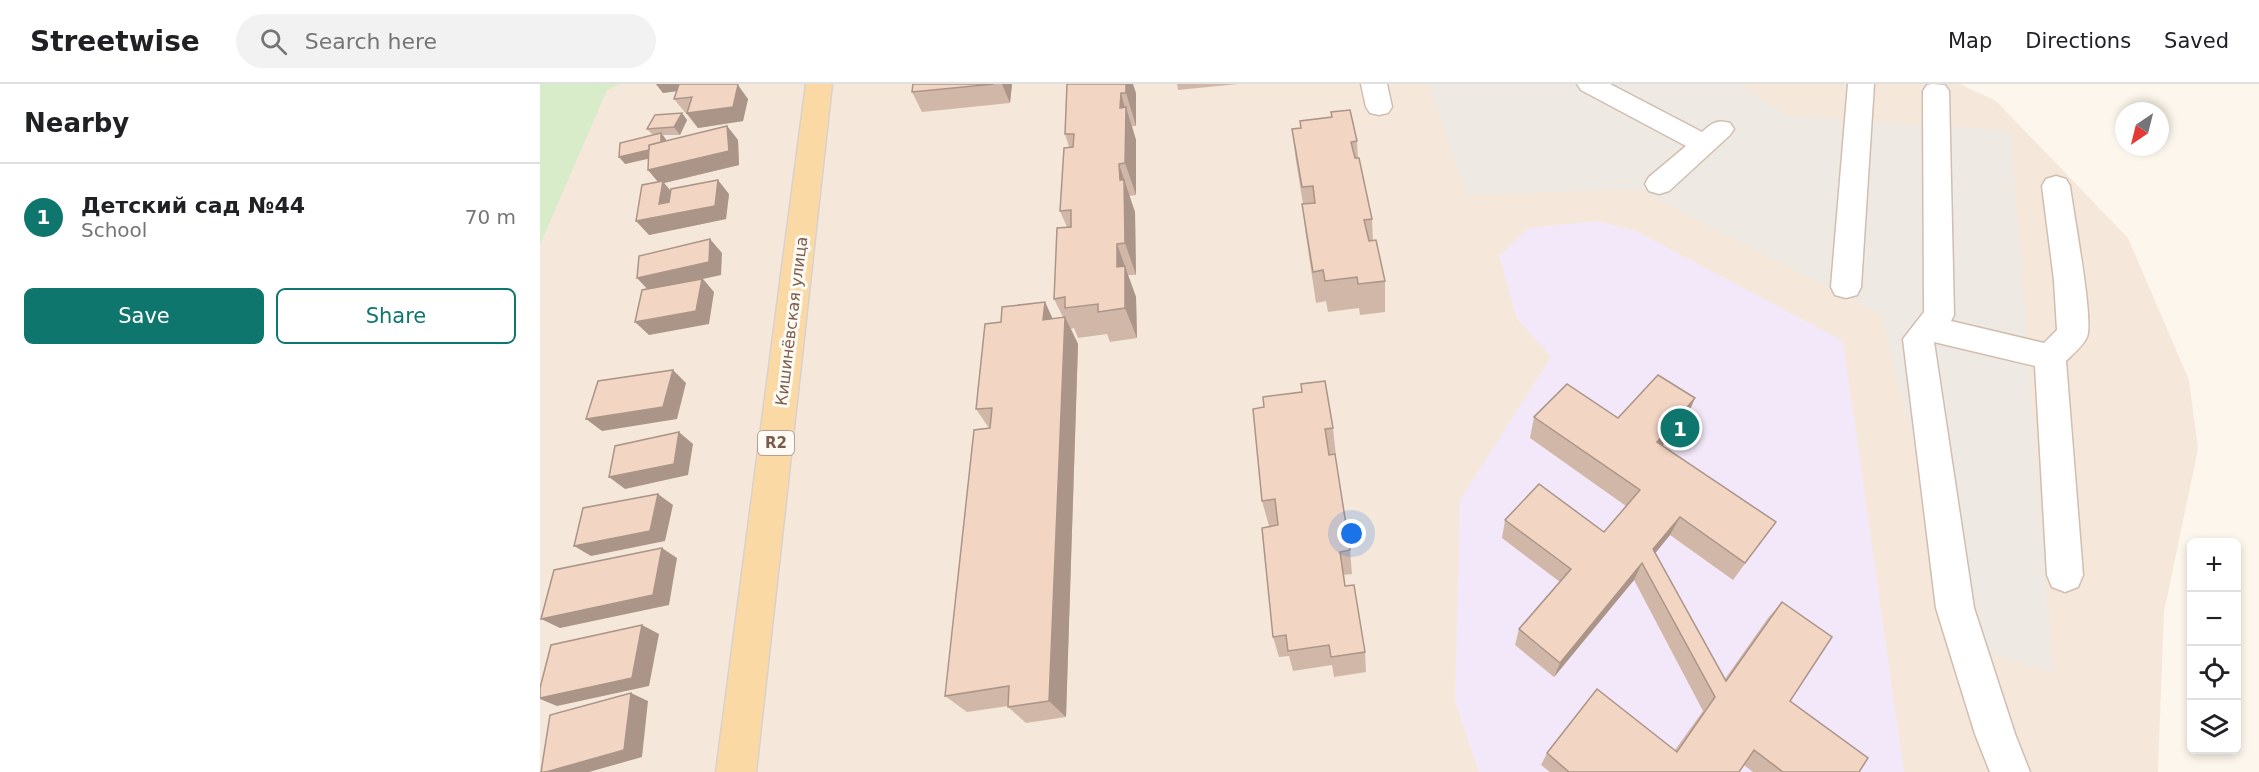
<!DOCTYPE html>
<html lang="en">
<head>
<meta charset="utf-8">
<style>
  body { margin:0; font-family:"DejaVu Sans",sans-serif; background:#f2f2f2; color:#202124 }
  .controls { position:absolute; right:18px; bottom:18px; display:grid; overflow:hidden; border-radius:9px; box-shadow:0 3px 9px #0003 }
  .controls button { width:54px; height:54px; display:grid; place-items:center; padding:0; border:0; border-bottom:2px solid #e0e0e0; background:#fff; color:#202124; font:30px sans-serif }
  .compass { position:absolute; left:1575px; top:18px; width:54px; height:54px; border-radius:50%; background:#fff; box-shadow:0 3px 9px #0003; rotate:215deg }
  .you { position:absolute; left:812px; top:450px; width:21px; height:21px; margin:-15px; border:4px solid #fff; border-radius:50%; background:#1a73e8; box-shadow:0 0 0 9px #1a73e833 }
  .badge { display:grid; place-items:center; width:39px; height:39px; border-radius:50%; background:#0f766e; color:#fff; font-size:20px; font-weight:700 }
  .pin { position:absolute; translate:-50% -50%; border:3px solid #fff; box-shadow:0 2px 6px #0006 }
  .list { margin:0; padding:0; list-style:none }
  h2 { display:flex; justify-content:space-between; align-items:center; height:78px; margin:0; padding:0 24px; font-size:26px }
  h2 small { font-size:20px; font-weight:400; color:#757577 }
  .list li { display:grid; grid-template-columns:39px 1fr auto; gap:18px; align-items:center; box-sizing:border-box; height:108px; padding:0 24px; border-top:2px solid #e0e0e0 }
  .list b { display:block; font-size:22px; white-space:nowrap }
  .list p { margin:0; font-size:20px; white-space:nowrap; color:#757577 }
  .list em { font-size:20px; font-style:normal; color:#757577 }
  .actions { display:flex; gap:12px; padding:18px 24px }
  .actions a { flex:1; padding:14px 0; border:2px solid #0f766e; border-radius:9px; text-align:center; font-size:21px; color:#0f766e }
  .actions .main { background:#0f766e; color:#fff }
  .icon { flex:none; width:33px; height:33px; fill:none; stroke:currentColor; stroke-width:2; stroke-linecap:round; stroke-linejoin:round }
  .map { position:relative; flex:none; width:1719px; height:688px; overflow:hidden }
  header { display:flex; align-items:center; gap:36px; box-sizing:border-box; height:84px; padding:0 30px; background:#fff; border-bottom:2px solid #e0e0e0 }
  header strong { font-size:28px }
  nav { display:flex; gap:33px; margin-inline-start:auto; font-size:21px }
  .search { width:420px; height:54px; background:#f2f2f2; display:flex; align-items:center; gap:15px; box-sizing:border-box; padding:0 21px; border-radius:33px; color:#757577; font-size:22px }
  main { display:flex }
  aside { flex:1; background:#fff }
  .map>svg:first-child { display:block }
  .residential { fill:#f5e8da }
  .industrial { fill:#efe9e4 }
  .education { fill:#f3e8fa }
  .green { fill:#d8ecc9 }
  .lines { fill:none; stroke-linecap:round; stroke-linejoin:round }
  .minor-casing { stroke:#d1beb0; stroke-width:3 }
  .major-casing { stroke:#dad1cd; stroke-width:3 }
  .minor { fill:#fff; fill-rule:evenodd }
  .major { fill:#fbd9a5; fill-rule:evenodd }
  .wall { fill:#d1b7a8 }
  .shaded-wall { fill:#aa9588 }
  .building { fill:#f3d5c3; stroke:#aa9588; stroke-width:1.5 }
  .labels { text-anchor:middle; stroke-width:6; stroke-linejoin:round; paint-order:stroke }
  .shield { fill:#fffaf3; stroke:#a28b7f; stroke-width:1.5 }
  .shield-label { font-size:15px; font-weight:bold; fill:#7a5c4d }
  .street-label { font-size:16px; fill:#7a5c4d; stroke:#fffaf3 }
</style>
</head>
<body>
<header>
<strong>Streetwise</strong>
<div class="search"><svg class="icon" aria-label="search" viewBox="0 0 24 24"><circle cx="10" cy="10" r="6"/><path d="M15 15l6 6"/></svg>Search here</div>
<nav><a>Map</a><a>Directions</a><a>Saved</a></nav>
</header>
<main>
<aside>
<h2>Nearby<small></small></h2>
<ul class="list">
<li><span class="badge">1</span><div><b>Детский сад №44</b><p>School</p></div><em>70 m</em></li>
</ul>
<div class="actions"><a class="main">Save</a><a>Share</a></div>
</aside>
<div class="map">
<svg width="1719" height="688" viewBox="0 0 1719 688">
  <rect width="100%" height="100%" fill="#fdf6ec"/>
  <path class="residential" d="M0,0H1420L1456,17L1588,154L1649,296L1658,365L1624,528L1618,688H0Z"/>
  <path class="industrial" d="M888,0H1200L1246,31L1471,47L1513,588L1425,562L1341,231L1098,105L927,111Z"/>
  <path class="education" d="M1058,137L1096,147L1303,257L1364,688H939L915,616L920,416L1011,273L977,235L959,172L988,144Z"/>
  <path class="green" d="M0,0H80L67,6L0,161Z"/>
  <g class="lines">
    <defs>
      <g id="minor">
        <path d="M821,0H847L852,23L848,29L839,31L830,29L826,23Z"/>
        <path d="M1037,0H1070L1162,48C1172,39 1177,35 1190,39L1194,45L1190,51L1129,107L1119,110L1109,107L1105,100L1109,93L1146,62L1041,6Z"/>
        <path d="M1308,0H1334L1321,203L1317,211L1306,214L1295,211L1291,203Z"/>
        <path d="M1392,0L1405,1L1409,7L1414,231L1411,237L1504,259L1517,246L1514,196L1502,102L1506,95L1516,92L1526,95L1530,102C1533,127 1554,236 1547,253C1543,262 1533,270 1526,277L1543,491L1538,503L1525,508L1512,503L1507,491L1495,282L1394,258L1434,524L1475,650L1490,688H1450L1435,650L1396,524L1363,255L1384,228L1383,7L1387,1Z"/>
      </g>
      <path id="major" d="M266,0H292L216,688H176Z"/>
    </defs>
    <use href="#minor" class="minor-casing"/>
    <use href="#major" class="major-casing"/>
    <use href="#minor" class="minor"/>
    <use href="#major" class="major"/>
  </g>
  <g class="wall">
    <path d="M116,0L208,15L203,37L158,44L134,15L137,7L123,9Z"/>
    <path d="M373,0H472L470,19L382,28L372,8Z"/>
    <path d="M527,0L596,9V42H592L596,56V111L589,112L595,128L596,191H588L596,213L597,254L570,258L567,250L538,254L534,244L531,245L538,260L526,633L486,639L468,623V622L427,628L405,612L449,344L436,325L461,238L505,218L512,235L523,233L514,215L527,143L520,127L529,63L525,50Z"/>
    <path d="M637,0H698L638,6Z"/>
    <path d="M791,28L817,57L818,74L832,135L833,157L845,197V228L820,231L819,224L788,228L786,217L776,219L766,152L762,120H763L756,77L752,45L761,44L792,33Z"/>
    <path d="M142,29L147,36L140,51H123L127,57L187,42L198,56L199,81L124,99L131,107L189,110L186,135L109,151L118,98L108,86V75L85,80L113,51L107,45Z"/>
    <path d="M713,325L793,344L796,372H795L810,466L812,490L804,491L805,502L825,568L826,588L794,593L792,581L753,587L749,572L739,573L733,553L738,441L729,442L722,417Z"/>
    <path d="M994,333L1146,335L1122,362L1236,438L1193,496L1130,451L1115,469L1185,595L1228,534L1242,518L1250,617L1319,688H1213L1204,681L1199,688H1010L1001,681L1007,669L1135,666L1163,627L1094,496L1014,593L975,561L979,545L1020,498L962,454L965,436L1064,448L1086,422L990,354Z"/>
  </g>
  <g class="shaded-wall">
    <path d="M116,0H168L167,3L123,9Z"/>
    <path d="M462,0H472L470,19Z"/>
    <path d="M586,0H593L596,9V42L586,9Z"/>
    <path d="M198,1L208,15L203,37L158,44L147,29Z"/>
    <path d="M581,9L586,28V23L596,56V111L585,79L580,24Z"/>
    <path d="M142,29L147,36L140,51L134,43Z"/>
    <path d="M187,42L198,56L199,81L124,99L134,111L178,96L189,110L186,135L109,151L96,137L120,100L108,86Z"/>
    <path d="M121,49L127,57V70L85,80L79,73Z"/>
    <path d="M579,80L595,128L596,191L585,159L580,96Z"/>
    <path d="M170,155L182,169L181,191L163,195L174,208L169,240L109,251L95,238L110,208L97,194Z"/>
    <path d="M577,160L596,213L597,254L585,224L577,183Z"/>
    <path d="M505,218L518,246L503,236Z"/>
    <path d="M525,233L538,260L526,633L509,617Z"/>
    <path d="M133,286L146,299L137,335L62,347L46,335Z"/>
    <path d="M1155,314L1146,335L1108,378L1117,358Z"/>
    <path d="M139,348L153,360L148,391L85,405L69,393Z"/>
    <path d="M118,410L133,421L125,457L51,472L34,462Z"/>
    <path d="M1140,433L1130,451L1104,483L1113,465Z"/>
    <path d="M122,464L137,474L129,521L20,544L1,535Z"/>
    <path d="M1102,479L1094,496L1014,593L1020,579Z"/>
    <path d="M102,541L119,550L109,602L17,622L0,615V614Z"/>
    <path d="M91,609L108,617L102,673L49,688H6Z"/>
  </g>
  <g class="building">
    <path d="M139,0H197L198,1L193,23L147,29L152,13L134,15Z"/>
    <path d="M373,0H454L372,8Z"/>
    <path d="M527,0H586V9H581L580,24L586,23L585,79L579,80L580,96H584L585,159L577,160V183L585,182V224L558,228V220L525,224V213L514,215L517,144L531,143V126L520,127L524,64L533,63L534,50H525Z"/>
    <path d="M810,26L817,57L811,58L815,74H819L832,135L824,136L829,157L836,156L845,197L818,200L817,193L785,197L783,186L773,188L762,120L775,119L773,102L762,103L752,45L761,44L760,37L792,33L791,28Z"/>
    <path d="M142,29L134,43L107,45L115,31Z"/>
    <path d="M187,42L189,67L108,86L109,61Z"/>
    <path d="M121,49V58L109,61V66L79,73L80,59Z"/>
    <path d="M178,96L175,122L96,137L102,101L123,97L119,120L129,118L131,105Z"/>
    <path d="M170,155L169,178L97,194L99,172Z"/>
    <path d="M162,195L156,227L95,238L102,206Z"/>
    <path d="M505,218L503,236L525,233L509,617L468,623L469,602L405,612L434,346L450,344L452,324L436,325L445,240L461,238L462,223Z"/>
    <path d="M133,286L123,323L46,335L58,297Z"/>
    <path d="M1118,291L1155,314L1117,358L1236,438L1205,479L1140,433L1113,465L1186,597L1242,518L1292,553L1250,617L1328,674L1319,688H1243L1214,666L1199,688H1029L1007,669L1057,605L1137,668L1175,613L1102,479L1020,579L979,545L1031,485L965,436L999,400L1064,448L1100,406L994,333L1027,300L1078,334Z"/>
    <path d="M785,297L793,344L785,345L789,371L795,370L810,466L800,468L805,502L814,501L825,568L791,573L789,561L748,567L746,551L733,553L722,444L738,441L735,415L722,417L713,325L724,323L723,313L762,308L761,300Z"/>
    <path d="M139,348L134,380L69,393L75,362Z"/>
    <path d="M118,410L110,447L34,462L43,424Z"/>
    <path d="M122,464L113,511L1,535L14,486Z"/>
    <path d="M102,541L92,594L0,614V604L11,561Z"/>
    <path d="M91,609L84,666L6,688H1L10,631Z"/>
  </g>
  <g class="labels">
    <rect class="shield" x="218" y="347" width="36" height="24" rx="4.5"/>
    <g class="shield-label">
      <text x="236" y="364">R2</text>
    </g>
    <g class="street-label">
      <text transform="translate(251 237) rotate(-83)" y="6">Кишинёвская улица</text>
    </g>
  </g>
</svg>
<div class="controls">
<button>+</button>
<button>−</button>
<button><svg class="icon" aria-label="locate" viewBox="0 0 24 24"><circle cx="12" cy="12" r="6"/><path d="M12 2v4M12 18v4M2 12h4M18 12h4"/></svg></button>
<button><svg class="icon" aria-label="layers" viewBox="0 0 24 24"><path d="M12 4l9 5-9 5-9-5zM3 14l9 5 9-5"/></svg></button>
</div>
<svg class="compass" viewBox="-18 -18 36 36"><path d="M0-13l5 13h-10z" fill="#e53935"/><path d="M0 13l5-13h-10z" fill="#757577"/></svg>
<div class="you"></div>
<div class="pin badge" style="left:1140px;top:344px">1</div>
</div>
</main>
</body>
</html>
